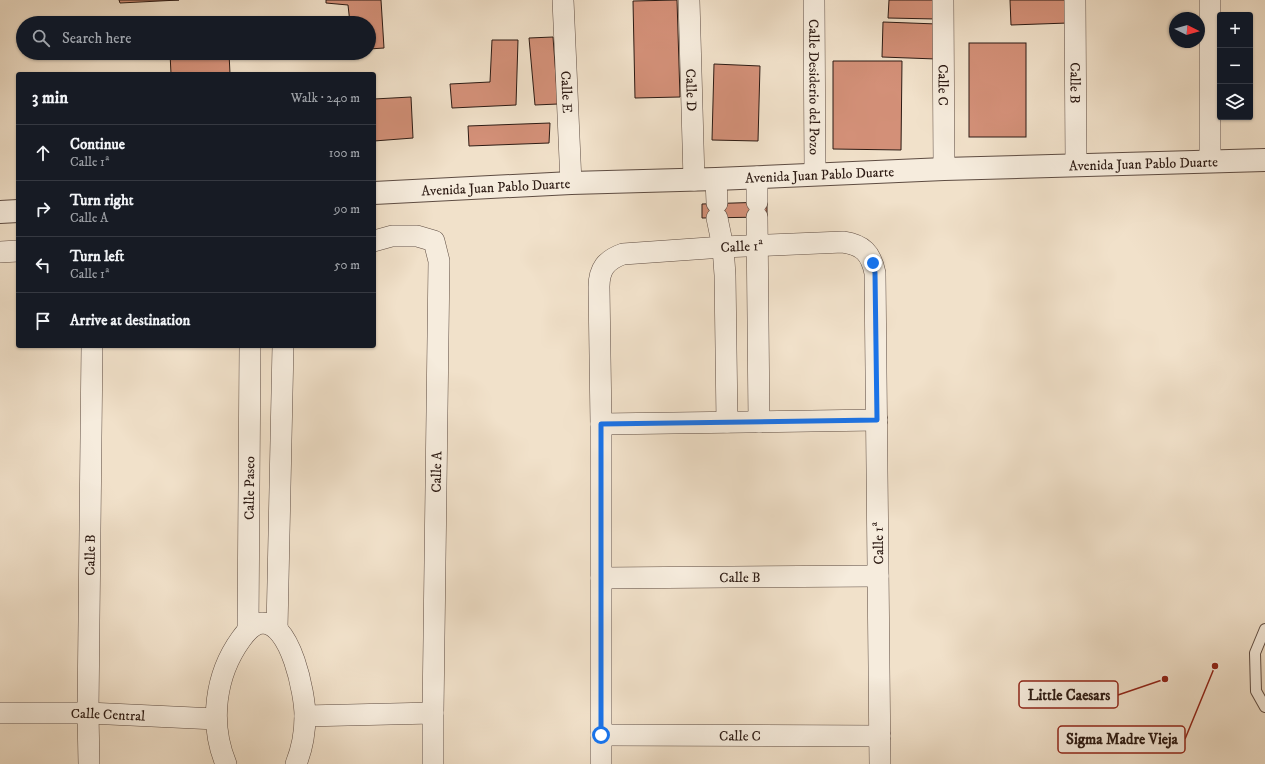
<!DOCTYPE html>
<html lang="en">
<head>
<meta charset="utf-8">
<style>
  body { margin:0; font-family:"IM FELL DW Pica",serif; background:#242831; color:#f1f3f6 }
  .controls { position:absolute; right:12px; top:12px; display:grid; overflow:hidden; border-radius:4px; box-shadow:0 1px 3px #0004 }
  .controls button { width:36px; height:36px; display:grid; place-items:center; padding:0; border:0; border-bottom:1px solid #363941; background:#171b24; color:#f1f3f6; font:20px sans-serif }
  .compass { position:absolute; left:1169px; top:12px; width:36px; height:36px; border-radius:50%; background:#171b24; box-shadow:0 1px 3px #0004; rotate:95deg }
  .stop { position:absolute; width:12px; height:12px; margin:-9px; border:3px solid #1a73e8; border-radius:50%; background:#fff }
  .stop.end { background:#1a73e8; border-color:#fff; box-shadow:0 1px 4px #0008 }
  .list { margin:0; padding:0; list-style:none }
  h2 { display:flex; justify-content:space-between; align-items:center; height:52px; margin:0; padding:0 16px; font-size:17px }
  h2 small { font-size:13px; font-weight:400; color:#9ea1a6 }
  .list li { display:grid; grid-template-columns:26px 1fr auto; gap:12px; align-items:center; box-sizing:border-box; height:56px; padding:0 16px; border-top:1px solid #363941 }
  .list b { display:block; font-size:15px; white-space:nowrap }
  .list p { margin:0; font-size:13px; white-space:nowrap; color:#9ea1a6 }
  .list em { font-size:13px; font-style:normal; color:#9ea1a6 }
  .icon { flex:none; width:22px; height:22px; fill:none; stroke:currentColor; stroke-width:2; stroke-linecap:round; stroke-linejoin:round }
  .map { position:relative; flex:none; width:1265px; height:764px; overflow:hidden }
  .search { position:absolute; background:#171b24; box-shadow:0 1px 3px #0004; left:16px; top:16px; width:360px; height:44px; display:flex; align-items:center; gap:10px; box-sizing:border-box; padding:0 14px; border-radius:22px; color:#9ea1a6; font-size:15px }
  .panel { position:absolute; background:#171b24; box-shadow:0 1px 3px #0004; left:16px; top:72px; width:360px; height:276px; border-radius:4px }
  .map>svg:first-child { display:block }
  .building { fill:#d39078; stroke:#2d1b14 }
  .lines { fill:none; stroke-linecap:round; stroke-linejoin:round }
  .service-casing { stroke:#5e4c42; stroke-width:12 }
  .minor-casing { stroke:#5e4c42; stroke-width:22 }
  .tertiary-casing { stroke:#5e4c42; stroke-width:24 }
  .service { stroke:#f6ecdd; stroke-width:10 }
  .minor { stroke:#f6ecdd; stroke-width:21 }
  .tertiary { stroke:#f6ecdd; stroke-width:22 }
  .route { stroke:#1a73e8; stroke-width:5 }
  .labels { text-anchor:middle; stroke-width:4; stroke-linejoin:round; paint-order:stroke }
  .street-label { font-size:14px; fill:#2d1b14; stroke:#f6ecdd }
  .leader { fill:none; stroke:#8f2418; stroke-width:1.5 }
  .callout-dot { fill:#8f2418; stroke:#f6ecdd; stroke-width:1.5 }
  .callout { fill:#f6ecdd; stroke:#8f2418; stroke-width:1.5 }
  .callout-label { font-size:15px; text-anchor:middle; font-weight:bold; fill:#2d1b14 }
</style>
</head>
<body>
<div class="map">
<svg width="1265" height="764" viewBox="0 0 1265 764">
  <rect width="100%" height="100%" fill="#f1e1ca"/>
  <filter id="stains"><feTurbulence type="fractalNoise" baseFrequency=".005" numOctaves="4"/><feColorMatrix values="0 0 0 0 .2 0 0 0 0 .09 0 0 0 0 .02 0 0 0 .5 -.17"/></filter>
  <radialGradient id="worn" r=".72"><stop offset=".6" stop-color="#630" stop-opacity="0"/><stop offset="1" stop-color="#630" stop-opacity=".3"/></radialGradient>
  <g class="building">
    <path d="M119,0H179L120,3Z"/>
    <path d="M326,0H381L384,48L369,49V23H350L348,5L326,3Z"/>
    <path d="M677,0L680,97L635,98L633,1Z"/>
    <path d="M889,0H937L936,19L888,18Z"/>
    <path d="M1010,0H1067L1068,23L1011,25Z"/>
    <path d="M883,22L937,24L936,59L882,57Z"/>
    <path d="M553,37L558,104L535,105L529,38Z"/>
    <path d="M492,40H518L516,105L452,108L450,84L490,82Z"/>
    <rect x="969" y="43" width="57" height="94"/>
    <path d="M170,53H229L230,74H171Z"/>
    <path d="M833,61H902L901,150L833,149Z"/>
    <path d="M714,64L760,66L758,141L712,140Z"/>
    <path d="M411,97L413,138L374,141V99Z"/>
    <path d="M550,123L549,143L469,146L468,126Z"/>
    <path d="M767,202V217L702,218V204Z"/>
  </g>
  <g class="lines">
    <defs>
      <path id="service" d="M1265,629L1255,653L1256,691L1265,707"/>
      <g id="minor">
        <path id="s1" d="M563,0L571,183"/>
        <path id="s2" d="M689,0L694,180"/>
        <path id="s3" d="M814,0L815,174"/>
        <path id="s4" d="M943,0L944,169"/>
        <path id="s5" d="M1075,0L1076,165"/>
        <path d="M1210,0V161"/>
        <path d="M757,177V202"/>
        <path d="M716,179L717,203"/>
        <path d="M757,217L759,422"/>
        <path d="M717,218L723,247L725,275L727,422"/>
        <path d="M374,241L392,236H417L434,241L439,261L433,713V764"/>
        <path d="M0,252L18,251"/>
        <path d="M601,424L877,420"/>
        <path id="s6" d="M601,578L878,576"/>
        <path d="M277,629L283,346"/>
        <path id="s7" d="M248,630L250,346"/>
        <path id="s8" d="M0,713H88L216,719"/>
        <path d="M305,716L433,713"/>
        <path id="s9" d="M601,735L880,736"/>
        <path id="s10" d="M89,764L88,713L92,346"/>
        <path d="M226,764C209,723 215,675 241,639C246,632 252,624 262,623C291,622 305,694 305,716C305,732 302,749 296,764"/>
        <path d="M601,764V424L599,287C599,269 606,260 623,254L723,247L843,242C863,245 871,253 875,273L880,764"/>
      </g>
      <g id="tertiary">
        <path id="s11" d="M374,193L571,183L716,179L944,169L1265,160"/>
        <path d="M0,212L18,211"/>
      </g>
    </defs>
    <use href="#service" class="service-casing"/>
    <use href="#minor" class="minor-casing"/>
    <use href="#tertiary" class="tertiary-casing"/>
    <use href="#service" class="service"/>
    <use href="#minor" class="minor"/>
    <use href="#tertiary" class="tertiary"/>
  </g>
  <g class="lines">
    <path class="route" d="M601,735V424L877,420L875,273L873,263"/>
  </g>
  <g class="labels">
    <g class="street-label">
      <text dy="5" stroke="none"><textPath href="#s5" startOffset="83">Calle B</textPath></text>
      <text dy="5" stroke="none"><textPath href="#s4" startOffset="85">Calle C</textPath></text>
      <text dy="5" stroke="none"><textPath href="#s3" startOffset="87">Calle Desiderio del Pozo</textPath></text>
      <text dy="5" stroke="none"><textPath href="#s2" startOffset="90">Calle D</textPath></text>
      <text dy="5" stroke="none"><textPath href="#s1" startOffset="92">Calle E</textPath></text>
      <text dy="5" stroke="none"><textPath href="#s11" startOffset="770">Avenida Juan Pablo Duarte</textPath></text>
      <text dy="5" stroke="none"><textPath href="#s11" startOffset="446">Avenida Juan Pablo Duarte</textPath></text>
      <text dy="5" stroke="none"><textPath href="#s11" startOffset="122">Avenida Juan Pablo Duarte</textPath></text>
      <text transform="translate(742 246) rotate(-3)" y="5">Calle 1ª</text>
      <text transform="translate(436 472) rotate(-89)" y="5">Calle A</text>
      <text dy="5" stroke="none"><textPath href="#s7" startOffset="142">Calle Paseo</textPath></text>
      <text transform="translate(878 543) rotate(-91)" y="5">Calle 1ª</text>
      <text dy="5" stroke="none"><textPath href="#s10" startOffset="209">Calle B</textPath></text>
      <text dy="5" stroke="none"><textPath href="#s6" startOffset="139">Calle B</textPath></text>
      <text dy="5" stroke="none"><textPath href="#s8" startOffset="108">Calle Central</textPath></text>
      <text dy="5" stroke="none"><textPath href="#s9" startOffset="139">Calle C</textPath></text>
    </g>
  </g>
  <path class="leader" d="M1165 679L1118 695M1215 666L1185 739"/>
  <g class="callout-dot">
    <circle cx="1165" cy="679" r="4"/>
    <circle cx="1215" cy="666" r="4"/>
  </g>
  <g class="callout">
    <rect x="1019" y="681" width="99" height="27" rx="4"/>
    <rect x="1058" y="726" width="127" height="27" rx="4"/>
  </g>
  <g class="callout-label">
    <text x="1069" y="700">Little Caesars</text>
    <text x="1122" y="744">Sigma Madre Vieja</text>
  </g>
  <rect width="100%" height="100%" filter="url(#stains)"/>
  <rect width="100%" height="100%" fill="url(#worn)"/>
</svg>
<div class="controls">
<button>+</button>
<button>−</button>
<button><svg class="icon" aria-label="layers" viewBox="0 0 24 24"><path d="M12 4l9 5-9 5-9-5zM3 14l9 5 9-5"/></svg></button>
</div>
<svg class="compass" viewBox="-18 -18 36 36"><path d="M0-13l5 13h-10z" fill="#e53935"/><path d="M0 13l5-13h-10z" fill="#9ea1a6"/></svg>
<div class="stop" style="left:601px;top:735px"></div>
<div class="stop end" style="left:873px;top:263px"></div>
<div class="search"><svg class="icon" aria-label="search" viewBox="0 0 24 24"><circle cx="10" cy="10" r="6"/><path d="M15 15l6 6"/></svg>Search here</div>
<section class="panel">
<h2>3 min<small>Walk · 240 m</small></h2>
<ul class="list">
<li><svg class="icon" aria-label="ahead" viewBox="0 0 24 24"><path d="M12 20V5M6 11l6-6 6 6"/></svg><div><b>Continue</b><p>Calle 1ª</p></div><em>100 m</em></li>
<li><svg class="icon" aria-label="right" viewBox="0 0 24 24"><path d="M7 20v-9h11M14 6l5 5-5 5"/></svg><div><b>Turn right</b><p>Calle A</p></div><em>90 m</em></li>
<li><svg class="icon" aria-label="left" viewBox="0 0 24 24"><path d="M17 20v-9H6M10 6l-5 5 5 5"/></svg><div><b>Turn left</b><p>Calle 1ª</p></div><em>50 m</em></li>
<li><svg class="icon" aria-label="arrive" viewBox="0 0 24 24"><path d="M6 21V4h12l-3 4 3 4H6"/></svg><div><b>Arrive at destination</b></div></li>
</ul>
</section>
</div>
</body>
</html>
